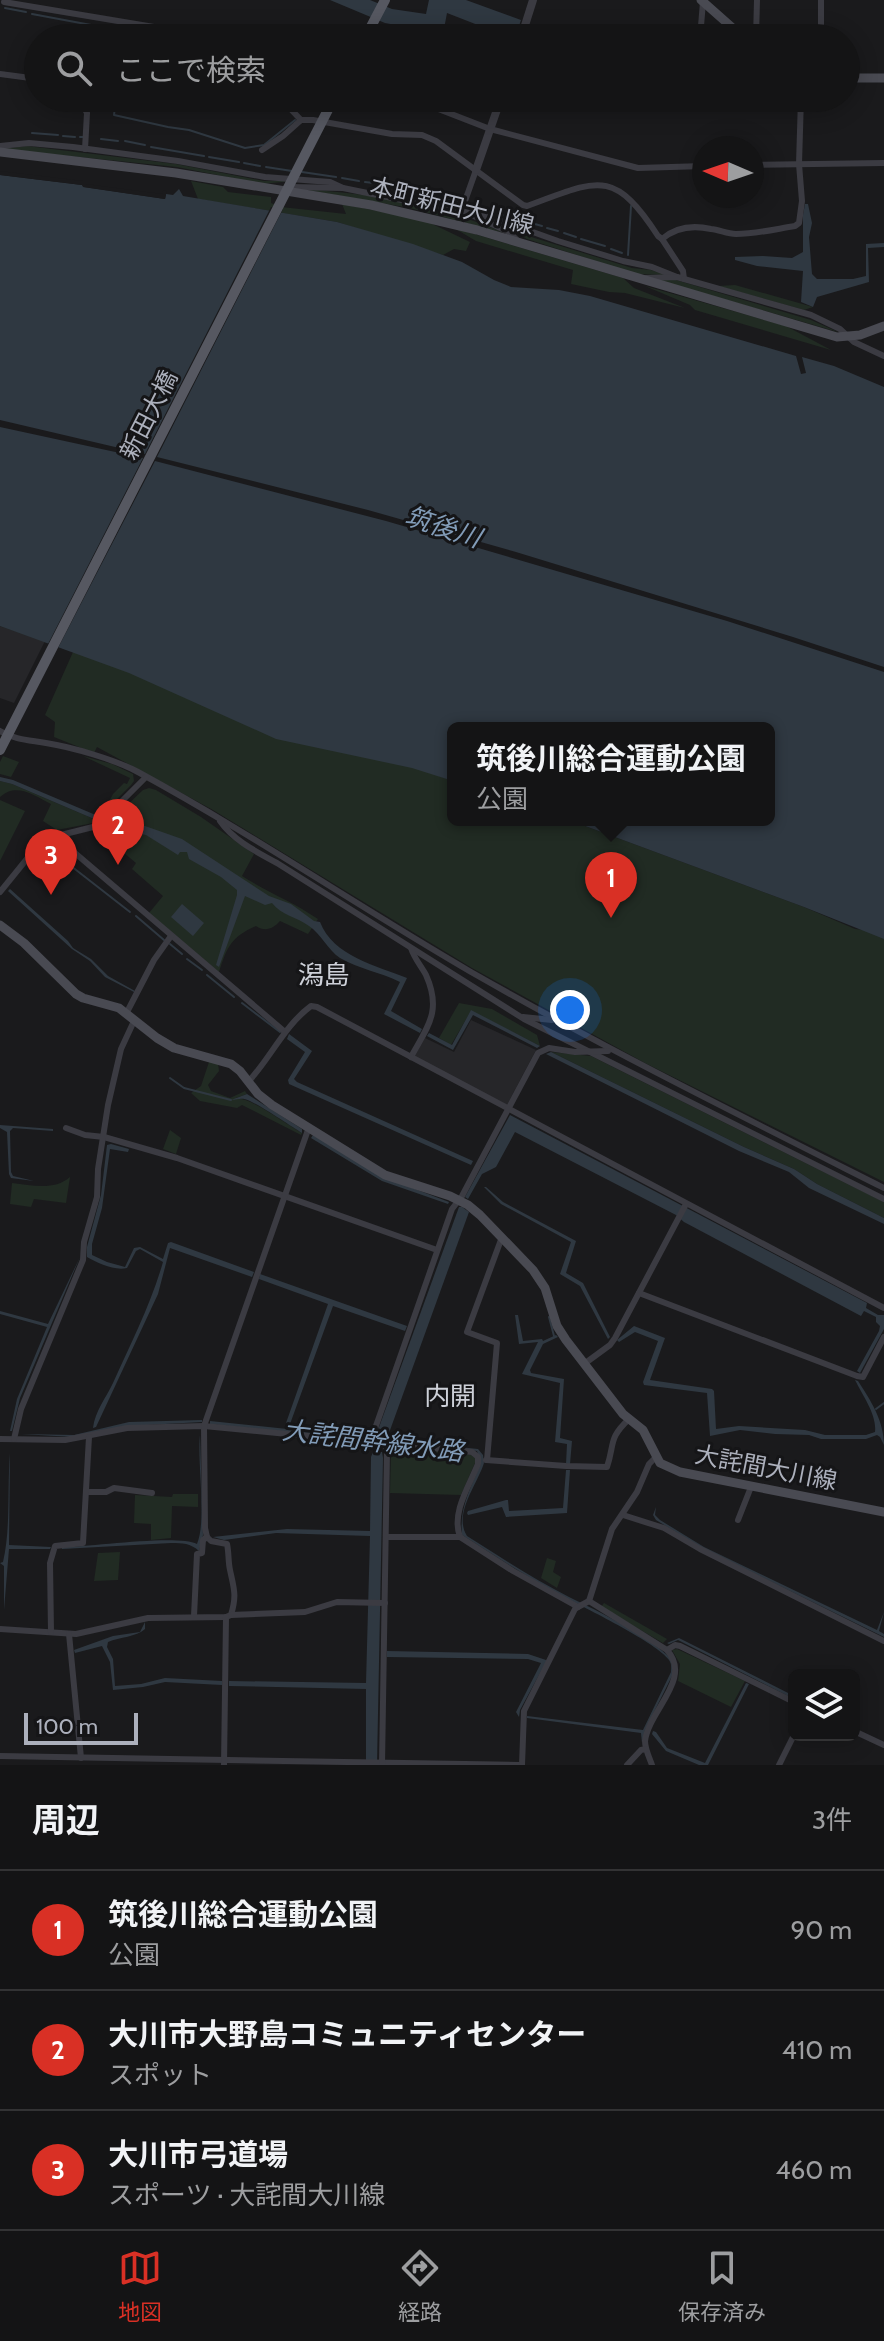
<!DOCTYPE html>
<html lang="ja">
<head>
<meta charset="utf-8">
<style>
  body { margin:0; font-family:Cabin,"Noto Sans JP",sans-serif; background:#212122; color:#f1f3f6 }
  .controls { position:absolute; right:24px; bottom:24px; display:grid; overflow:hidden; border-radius:12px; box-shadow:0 4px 20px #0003 }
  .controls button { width:72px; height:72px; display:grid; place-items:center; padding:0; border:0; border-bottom:2px solid #333334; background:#141415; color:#f1f3f6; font:40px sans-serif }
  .compass { position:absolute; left:692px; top:136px; width:72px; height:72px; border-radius:50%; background:#141415; box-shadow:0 4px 20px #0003; rotate:272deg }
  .scale { position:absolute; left:24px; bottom:20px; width:114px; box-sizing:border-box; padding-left:8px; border:4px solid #acb0bc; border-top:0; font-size:22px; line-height:28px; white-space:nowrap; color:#acb0bc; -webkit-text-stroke:6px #151517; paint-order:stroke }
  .you { position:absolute; left:570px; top:1010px; width:28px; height:28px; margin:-20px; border:6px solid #fff; border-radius:50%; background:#1a73e8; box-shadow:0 0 0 12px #1a73e833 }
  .badge { display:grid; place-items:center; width:52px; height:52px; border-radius:50%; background:#d93025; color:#fff; font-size:26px; font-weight:700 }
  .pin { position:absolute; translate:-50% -66px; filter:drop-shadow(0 2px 4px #0008) }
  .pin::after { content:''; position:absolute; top:42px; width:28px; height:24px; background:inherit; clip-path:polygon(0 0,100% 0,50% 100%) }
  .popup { position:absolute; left:447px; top:722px; width:328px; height:104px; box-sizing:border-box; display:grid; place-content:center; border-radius:12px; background:#141415; filter:drop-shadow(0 2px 6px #0005); font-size:26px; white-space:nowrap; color:#9d9ea0 }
  .popup b { font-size:30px; color:#f1f3f6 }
  .popup::after { content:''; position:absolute; left:50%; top:100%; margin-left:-16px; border:16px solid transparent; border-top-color:#141415 }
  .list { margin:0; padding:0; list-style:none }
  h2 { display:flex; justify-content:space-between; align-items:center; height:104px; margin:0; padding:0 32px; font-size:34px }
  h2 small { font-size:26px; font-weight:400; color:#9d9ea0 }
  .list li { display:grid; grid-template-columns:52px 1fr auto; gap:24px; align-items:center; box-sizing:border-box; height:120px; padding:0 32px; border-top:2px solid #333334 }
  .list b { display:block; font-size:30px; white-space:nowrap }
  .list p { margin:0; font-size:26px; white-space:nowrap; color:#9d9ea0 }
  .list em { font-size:26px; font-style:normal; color:#9d9ea0 }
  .icon { flex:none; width:44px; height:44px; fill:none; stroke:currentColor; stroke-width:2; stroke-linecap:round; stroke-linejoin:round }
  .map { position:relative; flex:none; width:884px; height:1765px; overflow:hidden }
  .search { position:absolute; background:#141415; box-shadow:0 4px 20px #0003; left:24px; right:24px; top:24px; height:88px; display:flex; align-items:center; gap:20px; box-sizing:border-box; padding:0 28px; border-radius:44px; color:#9d9ea0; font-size:30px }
  .sheet { height:464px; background:#141415 }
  nav { display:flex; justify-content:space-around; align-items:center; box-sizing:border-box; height:112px; border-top:2px solid #333334; background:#141415; font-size:22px; color:#9d9ea0 }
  nav a { display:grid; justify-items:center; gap:4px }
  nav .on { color:#d93025 }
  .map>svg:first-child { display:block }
  .built { fill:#262629 }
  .green { fill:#212b23 }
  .water { fill:#2f3841 }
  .pier { fill:#1a1a1c }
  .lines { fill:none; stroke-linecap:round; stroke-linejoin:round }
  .stream { stroke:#2f3841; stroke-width:2 }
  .minor { stroke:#3b3b42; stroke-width:6 }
  .tertiary { stroke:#3b3b42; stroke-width:8 }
  .secondary { stroke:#494a52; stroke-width:9 }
  .primary { stroke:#565861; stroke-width:10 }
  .primary-bridge { stroke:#565861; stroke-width:10 }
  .labels { text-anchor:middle; stroke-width:6; stroke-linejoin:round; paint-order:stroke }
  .street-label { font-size:24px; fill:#acb0bc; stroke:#151517 }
  .water-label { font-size:26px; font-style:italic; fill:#829cb8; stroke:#151517 }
  .neighbourhood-label { font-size:26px; fill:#cdd0d8; stroke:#151517 }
</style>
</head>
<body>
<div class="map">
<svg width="884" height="1765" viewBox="0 0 884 1765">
  <rect width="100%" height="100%" fill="#1a1a1c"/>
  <g class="built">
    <path d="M0,626L45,641L14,703L0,698Z"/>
    <path d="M471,1020L536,1050L507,1105L414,1057L425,1038L454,1052Z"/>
  </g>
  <g class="green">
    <path d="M27,146L176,164L264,181H292L262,184L177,167L1,149Z"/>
    <path d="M191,181L223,187L228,192L271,197V203L281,207L346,214L342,204L424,220L470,242L466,251L454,249L443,255L337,222L198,199Z"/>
    <path d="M301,189C370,193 441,205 504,233L410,208Z"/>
    <path d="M454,228L623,278L634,288L685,308L625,293L609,292L571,284L573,270L476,241Z"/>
    <path d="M515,232L632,268L651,270L667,275L636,274L527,239Z"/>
    <path d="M654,279L676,280L811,320L838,332Z"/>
    <path d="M735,285L813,307L804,310L718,286Z"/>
    <path d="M645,286L786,326L831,350L695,310L690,305Z"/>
    <path d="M0,619L453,781V820H569L804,907L855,929L884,932V1182L645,1063L472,968L213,810L97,747L94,753L54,737L55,722L45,715L73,652L0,626Z"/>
    <path d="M3,756L19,762L11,777L0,774V762Z"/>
    <path d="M83,756L112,764L133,774L134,781L131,785L103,813L113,794L124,783L127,784L130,778Z"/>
    <path d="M0,781L12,784L94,819L93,823L57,830L43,821L51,804C34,795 16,782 0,797Z"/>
    <path d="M149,788L156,790L201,817L254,854L242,876C267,892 293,902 318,919L308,934L280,921C273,929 265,932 256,926C231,937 227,947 219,972L149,913L163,896L132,869L136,863L112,843L115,838L107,832L105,826L143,790Z"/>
    <path d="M0,800L25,811L0,861Z"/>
    <path d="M459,1003L492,1009L537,1035L540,1046L471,1011L451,1045L439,1038Z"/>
    <path d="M551,1052L591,1056L884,1202V1218L817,1184L794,1169L744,1147Z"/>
    <path d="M209,1062L218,1063L219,1071L208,1085L211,1091L230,1098L245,1091L247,1094L236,1098C254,1099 284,1123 302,1133L301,1135L242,1105L237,1108L200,1101L191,1093L201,1086Z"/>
    <path d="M170,1130L181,1138L176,1154L163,1149Z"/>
    <path d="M70,1177L66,1203L34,1199L31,1207L10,1204L12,1183C32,1185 54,1191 70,1177Z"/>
    <path d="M395,1447L471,1455L475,1458V1463L461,1495L390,1493L391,1452Z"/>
    <path d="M173,1494H198V1507L172,1506L171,1538L151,1540V1524L134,1523L135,1495L172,1497Z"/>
    <path d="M120,1552L118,1580L94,1581L98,1553Z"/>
    <path d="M547,1558L556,1561L553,1572L561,1577L557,1588L541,1578Z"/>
    <path d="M604,1603L667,1639L663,1643L601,1607Z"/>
    <path d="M677,1649L745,1681L731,1707L678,1681L680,1664L672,1650Z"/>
  </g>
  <g class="water">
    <path d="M330,0H370L392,9L426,14L429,0H466L521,20L515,38H511L447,13L443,34L385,23Z"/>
    <path d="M0,175L82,185L84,187L165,199L166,194L173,195L179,189L183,196L337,222L413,244L462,262L494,280L511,287L559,290L590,296L796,356L801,374L806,373L802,357L834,366L884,387V939L804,907L569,820H769V728H453V781L412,768L276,739L129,673L0,626Z"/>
    <path d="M805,204H808L812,223L809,237L812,274L817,279H853L866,276V244L884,243V247L868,248L869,282L817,297L813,307L801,302L803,271L757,266L735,260V257L763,256L792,258L803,252V215Z"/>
    <path d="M0,777L13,780L98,816L94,819L12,784L0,781Z"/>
    <path d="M116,823L145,826L182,839L269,896L291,904L314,921L320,922C333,956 377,966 407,978L391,1011L422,1029L420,1033L384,1014L400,982C380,972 359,969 340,958C328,950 321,934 309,926C297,917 281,915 272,903L265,905L245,896L219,967L216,965L237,895V890L221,877L189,859L187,852H180L178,855L146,835L119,830L113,826V824Z"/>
    <path d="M10,889L68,941L73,948L91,959L108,976L135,991L134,992L105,977L90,961L72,949L8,891Z"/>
    <path d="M182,904L204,923L193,936L171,917Z"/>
    <path d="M471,1010L540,1046L537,1048L473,1015L453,1050L427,1036L429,1033L452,1045Z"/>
    <path d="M289,1034L312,1051L294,1079L297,1082L473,1161L471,1165L289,1084L288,1080L305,1052L287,1039Z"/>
    <path d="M551,1052L744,1147L794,1169L817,1184L884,1218V1224L809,1188L789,1172L739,1151L546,1054Z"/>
    <path d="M247,1094L302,1129V1133C290,1126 253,1100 244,1099C243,1098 232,1100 231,1100Z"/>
    <path d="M510,1115L867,1303L866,1308L878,1315H884V1329L860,1373L857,1371L879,1331L880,1326L876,1322V1317L864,1311L861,1316L684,1222L676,1215L515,1132L496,1167L482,1174L468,1199L465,1197Z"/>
    <path d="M0,1125L53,1129V1131L13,1128L10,1131L11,1172L13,1176L34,1181L11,1178L9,1174L7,1132L0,1128Z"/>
    <path d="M313,1135L381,1176L449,1202L448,1204L382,1181L311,1138Z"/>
    <path d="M111,1144L129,1149L128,1152L110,1149L102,1208L92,1244V1255L107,1262L125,1267L134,1248L140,1247L163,1259L168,1243L171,1242L254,1272L252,1277L170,1248L158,1294L96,1427L93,1428C95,1411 106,1398 113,1383C131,1343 151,1304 163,1262L140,1249L136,1251L127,1268C114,1271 98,1263 87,1257V1247L101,1195L107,1145Z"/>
    <path d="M484,1187H486L503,1202L576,1241L566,1273L583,1283L610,1337L608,1339L580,1286L560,1274L571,1242L501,1204Z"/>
    <path d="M459,1207H462L469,1212L389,1433H380L378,1430Z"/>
    <path d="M80,1257L20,1398L12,1431H10L17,1399L47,1327L0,1314V1311L48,1324Z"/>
    <path d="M260,1274L407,1326L405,1331L333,1306L290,1424L286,1423L328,1304L259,1279Z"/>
    <path d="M515,1315H518L523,1341L542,1339L543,1341L556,1335L558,1337L543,1344L530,1370L531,1373L564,1379L560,1438L572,1441L570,1464H566L567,1444L555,1442L560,1383L522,1374L538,1342L519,1344Z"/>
    <path d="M634,1326L665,1338L650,1380L712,1389L714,1391L716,1429L739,1426L805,1430L825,1435H866L875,1432C877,1415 863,1396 855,1380L858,1381C871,1401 884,1421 884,1445L880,1437L877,1435L866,1439H821L809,1435L775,1434L740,1430L710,1436L707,1393L644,1385L643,1382L658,1341L635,1332L619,1342L617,1340Z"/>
    <path d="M202,1420V1422L129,1426L73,1437L21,1434L74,1435L129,1422Z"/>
    <path d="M210,1421L478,1449L483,1455L484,1463C477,1485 453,1514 467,1536C500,1557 534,1579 569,1597C604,1614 641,1632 671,1658L673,1674L645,1730L642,1743L641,1733L527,1718V1716L643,1730L671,1672C671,1667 672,1665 669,1660C657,1643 589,1610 568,1599C531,1580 497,1557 462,1535C459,1508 471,1487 481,1463L477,1451L210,1424Z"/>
    <path d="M200,1435L203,1535L199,1551C190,1543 183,1543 171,1543L62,1549V1547C90,1547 177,1534 197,1544C207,1520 197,1463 200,1435Z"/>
    <path d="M373,1452H382L383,1458L377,1765H366V1689L229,1686V1681L366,1683L370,1536L276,1533L224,1540L213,1537L287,1529L370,1531L371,1457Z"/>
    <path d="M10,1453L9,1545L51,1547L50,1549H9L4,1610V1566L0,1563L3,1562C11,1527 7,1489 10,1453Z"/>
    <path d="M566,1470H570L567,1513L506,1517L502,1507L468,1515L467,1513L468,1511L506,1500H508L509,1511L563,1508Z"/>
    <path d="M656,1507L655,1515L660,1520L704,1547L877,1630L884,1612L879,1631L884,1634V1637L702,1548L656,1520L653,1515Z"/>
    <path d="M145,1622V1629C136,1637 120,1637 108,1642L107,1647L113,1659L115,1686L141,1684L165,1678L222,1681V1685L165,1682L143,1687L113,1690L110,1662L102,1646L75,1653L74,1650L113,1636L140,1632Z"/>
    <path d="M679,1638L794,1696V1699L678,1640L669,1644L667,1643Z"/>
    <path d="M387,1651L528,1654L546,1660V1662L520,1710L519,1717L516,1712L541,1663L528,1659L387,1657Z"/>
    <path d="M746,1683L749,1684L708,1765H699L666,1751L652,1734L653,1731L656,1732L667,1748L705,1763Z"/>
  </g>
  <g class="pier">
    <path d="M0,171L83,181L86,184L162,194L163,191L167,190L165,199L83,187L82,185L0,175Z"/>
    <path d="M271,207L283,209L157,457L368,510L516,552L793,637L884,667V672L727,621L386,521L155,461L57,650L47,646L143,458L0,427V420L145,454Z"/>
  </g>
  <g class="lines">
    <g class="stream">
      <path d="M5,8L26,12"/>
      <path d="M32,14L118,30"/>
      <path d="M124,38V32"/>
      <path d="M116,98L114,115L168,127L189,130L245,148L264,145L295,120"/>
      <path d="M32,133L58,135"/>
      <path d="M63,136L75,137"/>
      <path d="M80,137H83"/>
      <path d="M101,139L118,141"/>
      <path d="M125,141L145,145"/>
      <path d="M151,147L204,156"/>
      <path d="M209,157L239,162"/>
      <path d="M244,163L260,166"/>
      <path d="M266,167L292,171"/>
      <path d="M302,172L336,177"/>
      <path d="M342,178L359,181"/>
      <path d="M365,182L382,184"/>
      <path d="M388,185L410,190"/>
      <path d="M416,192L432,195"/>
      <path d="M438,196L441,197"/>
      <path d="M446,198L457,201"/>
      <path d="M471,206L542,226"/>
      <path d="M547,228L558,231"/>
      <path d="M564,233L576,237"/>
      <path d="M581,239L605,246"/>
      <path d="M611,249L622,253"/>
      <path d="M628,255L631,206"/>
      <path d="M62,859L130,912"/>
      <path d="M136,916L164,940"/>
      <path d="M170,944L182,954"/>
      <path d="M187,959L202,970"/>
      <path d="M207,975L234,997"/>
      <path d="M242,1003L280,1032"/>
      <path d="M170,1078L184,1088L231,1100"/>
      <path d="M549,1317L554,1336"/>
      <path d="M876,1409L884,1403"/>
    </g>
    <g class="minor">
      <path d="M821,0V38"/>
      <path d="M4,2L220,38"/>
      <path d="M700,38L703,2"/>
      <path d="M756,38L757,0"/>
      <path d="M0,74L38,79"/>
      <path d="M79,98L87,113L85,149"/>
      <path d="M284,98L283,101L301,120"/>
      <path d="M410,98L490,129L638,168L704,166"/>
      <path d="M0,146L29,143L73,147L178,161L265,177L330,182L343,188"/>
      <path d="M262,150L283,136L301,120H313L392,134L422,135L436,141L523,205L527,206C596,181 613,166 658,236L662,239C676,227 693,225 711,229C720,230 727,234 736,234C756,234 776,229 795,226L799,223L802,201L799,164L801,98"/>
      <path d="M752,165L884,163"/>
      <path d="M476,170L465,201V212L509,232L520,243"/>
      <path d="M290,187L343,188L441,208L471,210L558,241L623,261L652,267L677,277"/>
      <path d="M646,278L677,277L684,279L683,271L662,239"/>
      <path d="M684,279L811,315L840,329L854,342L884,356"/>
      <path d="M0,731C15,740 29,740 46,743C72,747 116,760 138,772C252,834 359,907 471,972C606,1049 745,1118 884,1188"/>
      <path d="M220,821C234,841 257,852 277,863L524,1019L884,1199"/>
      <path d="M55,836L285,1032"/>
      <path d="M0,892L39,844L49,838L97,826L146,777"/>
      <path d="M127,1012L154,960L171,936"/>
      <path d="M523,1017L552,1020"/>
      <path d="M411,1057C428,1026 442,1011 426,975C421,966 414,958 411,948"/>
      <path d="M249,1081C271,1057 285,1025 311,1006L317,1007L884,1308"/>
      <path d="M66,1128L85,1135L104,1137L177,1158L437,1250"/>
      <path d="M639,1293L857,1376L863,1377L884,1337"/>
      <path d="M584,1364L610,1345L615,1338L686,1204"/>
      <path d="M0,1439L65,1440L127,1428L204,1426L472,1452L478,1457V1464C469,1486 451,1513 460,1537"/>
      <path d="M14,1439L21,1409L83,1260L84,1242L97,1197L98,1169L108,1105L121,1049L134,1021"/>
      <path d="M370,1443L452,1209L462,1196L538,1053L549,1048L575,1052L608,1051"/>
      <path d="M486,1460L566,1466L607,1467C615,1443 608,1439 629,1419"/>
      <path d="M487,1460L497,1343L467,1332L502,1237"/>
      <path d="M87,1492H106L114,1488L152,1493"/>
      <path d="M623,1515L664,1528L700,1549L884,1641"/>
      <path d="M738,1520L751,1487"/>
      <path d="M386,1537H460L513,1571L578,1607L589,1601L667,1650C693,1679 649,1710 645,1741C645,1749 649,1757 652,1765"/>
      <path d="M589,1601L612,1529L637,1492L649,1464L656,1457"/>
      <path d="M231,1615C237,1595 234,1589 230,1570C228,1561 229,1553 227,1544L211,1541L207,1537L205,1528L204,1426L309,1127"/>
      <path d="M194,1616L197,1554L202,1553L203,1540L207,1537"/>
      <path d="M0,1629L76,1634L148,1618L226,1617L231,1615L305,1612L337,1602L385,1603"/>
      <path d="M51,1632L50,1563L55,1546L83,1543L89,1437"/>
      <path d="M69,1634L81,1758"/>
      <path d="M667,1650L675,1645L680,1646L794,1702"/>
      <path d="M854,1731L884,1745"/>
      <path d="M0,1756L519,1765"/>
      <path d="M224,1765L226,1617"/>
      <path d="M382,1765L387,1452L385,1445"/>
      <path d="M522,1765L524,1711L575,1609L578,1607"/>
      <path d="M627,1765L641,1750L646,1749"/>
      <path d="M779,1765L794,1735"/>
    </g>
    <g class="tertiary">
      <path d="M521,38L533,0"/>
      <path d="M476,170L501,98"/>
    </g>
    <g class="secondary">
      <path d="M701,0L744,38"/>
      <path d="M846,78H884"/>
      <path d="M0,152L176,173L371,205L477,230L837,337L860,335L884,326"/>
      <path d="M0,925L24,943L76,994L83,998L119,1008L157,1038L174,1048L231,1064L240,1071L258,1094L272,1105L385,1175L450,1196L468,1205L480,1215L533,1270L545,1288L557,1326L566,1340L623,1414L643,1430L660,1463L680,1472L884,1512"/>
    </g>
    <path class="primary" d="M365,38L385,0"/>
    <path class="primary-bridge" d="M0,750L334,98"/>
  </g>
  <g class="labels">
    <g class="street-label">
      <text transform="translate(452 206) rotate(14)" y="8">本町新田大川線</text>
      <text transform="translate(149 415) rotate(-63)" y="8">新田大橋</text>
      <text transform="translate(766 1468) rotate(11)" y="8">大詫間大川線</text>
    </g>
    <g class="water-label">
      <text transform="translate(443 527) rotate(18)" y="9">筑後川</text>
      <text transform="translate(373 1441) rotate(7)" y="9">大詫間幹線水路</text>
    </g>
    <g class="neighbourhood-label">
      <text x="324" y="984">潟島</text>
      <text x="450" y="1405">内開</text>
    </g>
  </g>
</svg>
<div class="controls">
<button><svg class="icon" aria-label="layers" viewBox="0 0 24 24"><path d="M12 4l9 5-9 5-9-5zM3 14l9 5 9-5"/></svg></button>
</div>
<svg class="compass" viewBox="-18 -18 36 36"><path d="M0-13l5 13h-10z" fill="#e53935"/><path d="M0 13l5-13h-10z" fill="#9d9ea0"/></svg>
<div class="scale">100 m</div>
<div class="you"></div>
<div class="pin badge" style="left:611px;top:918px">1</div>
<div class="popup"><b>筑後川総合運動公園</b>公園</div>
<div class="pin badge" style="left:118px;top:865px">2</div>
<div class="pin badge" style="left:51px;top:895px">3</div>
<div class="search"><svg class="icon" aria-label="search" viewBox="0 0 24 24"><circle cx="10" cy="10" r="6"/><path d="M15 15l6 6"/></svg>ここで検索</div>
</div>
<section class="sheet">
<h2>周辺<small>3件</small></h2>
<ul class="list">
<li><span class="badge">1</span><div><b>筑後川総合運動公園</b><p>公園</p></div><em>90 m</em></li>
<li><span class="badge">2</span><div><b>大川市大野島コミュニティセンター</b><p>スポット</p></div><em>410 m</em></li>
<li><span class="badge">3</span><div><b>大川市弓道場</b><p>スポーツ · 大詫間大川線</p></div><em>460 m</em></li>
</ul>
</section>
<nav>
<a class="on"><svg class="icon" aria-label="map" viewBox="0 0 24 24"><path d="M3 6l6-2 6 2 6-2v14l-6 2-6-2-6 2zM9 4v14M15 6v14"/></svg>地図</a>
<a><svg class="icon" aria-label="directions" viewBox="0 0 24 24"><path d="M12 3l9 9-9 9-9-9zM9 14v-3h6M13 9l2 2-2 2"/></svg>経路</a>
<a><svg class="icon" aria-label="saved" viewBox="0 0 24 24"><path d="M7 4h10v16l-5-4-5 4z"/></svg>保存済み</a>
</nav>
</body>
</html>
